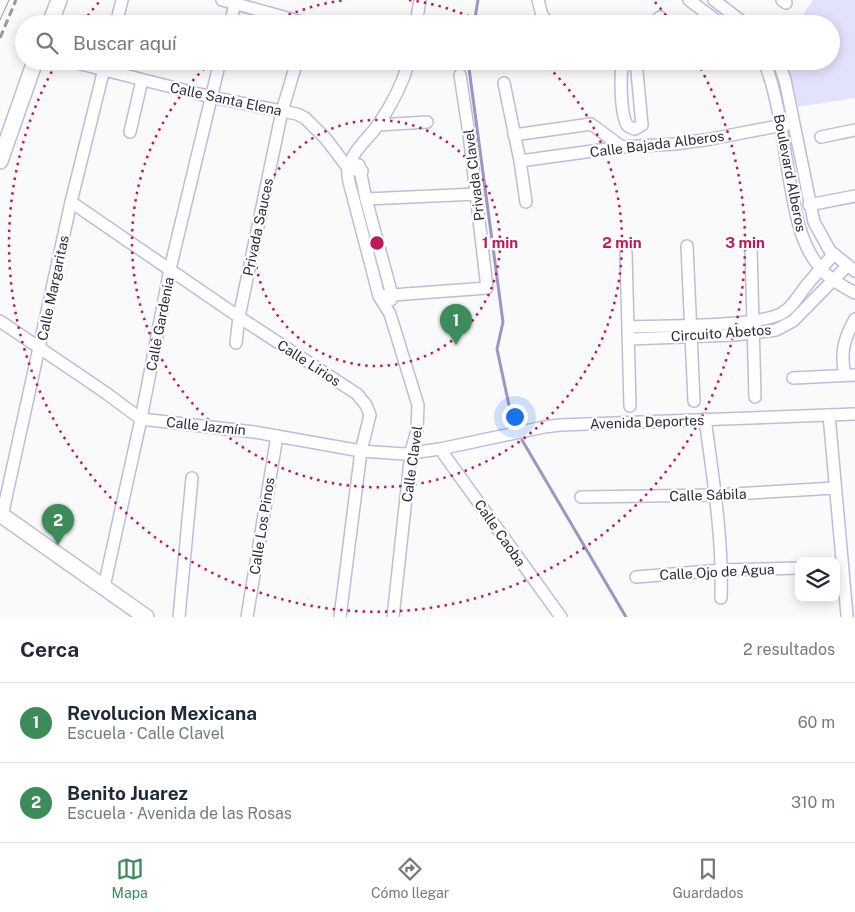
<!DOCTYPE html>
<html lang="es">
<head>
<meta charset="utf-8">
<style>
  body { margin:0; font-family:"Public Sans",sans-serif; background:#f6f6f7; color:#1f2937 }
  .controls { position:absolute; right:15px; bottom:15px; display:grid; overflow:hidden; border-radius:10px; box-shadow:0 2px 12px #0003 }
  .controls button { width:45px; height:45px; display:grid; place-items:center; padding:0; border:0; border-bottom:1px solid #e0e1e3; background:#fff; color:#1f2937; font:25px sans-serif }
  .you { position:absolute; left:514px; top:416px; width:18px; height:18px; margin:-12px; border:4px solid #fff; border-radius:50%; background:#1a73e8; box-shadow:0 0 0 8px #1a73e833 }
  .badge { display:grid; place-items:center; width:32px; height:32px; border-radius:50%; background:#3b8b5b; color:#fff; font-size:16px; font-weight:700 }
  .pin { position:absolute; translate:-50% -41px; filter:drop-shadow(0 1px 2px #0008) }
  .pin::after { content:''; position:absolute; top:26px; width:18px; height:15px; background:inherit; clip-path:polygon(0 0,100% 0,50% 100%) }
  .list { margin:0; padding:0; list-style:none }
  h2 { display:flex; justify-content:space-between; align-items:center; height:65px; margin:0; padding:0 20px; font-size:21px }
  h2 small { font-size:16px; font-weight:400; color:#747a83 }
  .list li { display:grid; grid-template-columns:32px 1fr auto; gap:15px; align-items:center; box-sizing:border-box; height:80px; padding:0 20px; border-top:1px solid #e0e1e3 }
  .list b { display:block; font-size:19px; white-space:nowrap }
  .list p { margin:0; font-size:16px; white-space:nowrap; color:#747a83 }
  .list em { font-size:16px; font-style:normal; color:#747a83 }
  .icon { flex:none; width:28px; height:28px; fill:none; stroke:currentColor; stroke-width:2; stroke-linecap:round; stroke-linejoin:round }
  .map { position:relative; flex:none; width:855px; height:617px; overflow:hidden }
  .search { position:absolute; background:#fff; box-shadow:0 2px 12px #0003; left:15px; right:15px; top:15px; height:55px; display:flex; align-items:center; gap:12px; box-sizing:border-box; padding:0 18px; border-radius:28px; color:#747a83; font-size:19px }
  .sheet { height:225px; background:#fff }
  nav { display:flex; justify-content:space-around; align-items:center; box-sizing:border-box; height:70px; border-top:1px solid #e0e1e3; background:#fff; font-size:14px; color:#747a83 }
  nav a { display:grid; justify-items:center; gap:2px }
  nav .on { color:#3b8b5b }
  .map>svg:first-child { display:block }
  .green { fill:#e3e2fc }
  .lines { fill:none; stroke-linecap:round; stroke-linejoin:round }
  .stream { stroke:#9a97c5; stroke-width:3 }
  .street-casing { stroke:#bdbcdf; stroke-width:14 }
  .secondary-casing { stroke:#bdbcdf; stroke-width:18 }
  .street { stroke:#fff; stroke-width:11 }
  .secondary { stroke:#fff; stroke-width:15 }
  .tram { stroke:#97979d; stroke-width:1 }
  .rail { stroke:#97979d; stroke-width:3; stroke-dasharray:8 4; stroke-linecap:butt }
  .ring { fill:none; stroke:#c2185b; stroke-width:2.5; stroke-dasharray:2.5 5 }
  .labels { text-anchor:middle; stroke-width:4.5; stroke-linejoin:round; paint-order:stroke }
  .street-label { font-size:14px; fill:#2c2b39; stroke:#fff }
  .centre { fill:#c2185b; stroke:#fff; stroke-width:2.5 }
  .ring-label { font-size:15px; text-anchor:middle; font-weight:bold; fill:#c2185b; stroke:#fff; stroke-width:4.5; stroke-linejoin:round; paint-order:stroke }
</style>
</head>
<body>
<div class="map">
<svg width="855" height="617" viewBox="0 0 855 617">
  <rect width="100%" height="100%" fill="#fafafa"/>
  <path class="green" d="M813,0H855V98L798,107L783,61H831V24H797Z"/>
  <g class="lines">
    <g class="stream">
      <path d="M474,24L478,0"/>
      <path d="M468,61L503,322L497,349L513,424"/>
      <path d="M522,440L626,617"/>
    </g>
    <defs>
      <g id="street">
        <path d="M222,0L309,24"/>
        <path d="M538,0L542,15L549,24"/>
        <path d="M689,0L721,24"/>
        <path d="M714,0L745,24"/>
        <path d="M782,0L786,3"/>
        <path d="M116,24L122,0"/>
        <path d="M230,24L236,0"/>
        <path d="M416,24L420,0"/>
        <path d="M653,24L660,17"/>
        <path d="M69,61L211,97L297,114L305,118L326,139L348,168L362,171"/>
        <path d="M623,61C620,73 620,117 628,126C630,127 633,129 635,129L642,125L636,61"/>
        <path d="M764,61C780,101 783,146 791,188C796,216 801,246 821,269C830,280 843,286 855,293"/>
        <path d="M778,61L785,80L814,222L830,251L855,271"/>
        <path d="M504,83L520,161L526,202"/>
        <path d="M378,125L427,122"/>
        <path d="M130,132L142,80"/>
        <path d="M514,135L591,124L622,147"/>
        <path d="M821,137L855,130"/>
        <path d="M520,161L622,147L675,144L711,139L793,123"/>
        <path d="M359,165L366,199L392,295L391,300"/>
        <path d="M366,199L477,194"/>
        <path d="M71,202L239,317L357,394L366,405L370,415L361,451L340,617"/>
        <path d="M809,205L855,196"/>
        <path d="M687,246L694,401"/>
        <path d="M751,248L755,397"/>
        <path d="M626,253L630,406"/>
        <path d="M379,296L487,288L469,134L460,75"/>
        <path d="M0,321L106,393L141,419L254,432L361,451L404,454L440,449L544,427L560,425L855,414"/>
        <path d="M629,327C659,326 763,327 784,312C793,306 799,295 806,286C815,275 824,265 834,254"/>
        <path d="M629,339L735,335L776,330L793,321L847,266"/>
        <path d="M236,343L239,317L282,111L297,61"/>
        <path d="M845,375C840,354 844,338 855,319"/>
        <path d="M793,378L855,375"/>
        <path d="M829,415L847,615"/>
        <path d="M705,419C713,478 723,538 721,598"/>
        <path d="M440,449L561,617"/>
        <path d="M581,497L716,495L835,488"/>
        <path d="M2,516L71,202L106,61"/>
        <path d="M636,577L722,570L799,568"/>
        <path d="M104,587L141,419L170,269L220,61"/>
        <path d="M179,617L192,478"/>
        <path d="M247,617L277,436"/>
        <path d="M393,617L411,452L417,430L418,405L390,314L379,296L352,193C350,186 347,178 348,170C351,152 368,139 378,125C391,106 403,83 409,61"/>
      </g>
      <g id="secondary">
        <path d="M50,24L59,0"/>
        <path d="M0,161L35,61"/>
        <path d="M0,514L146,617"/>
      </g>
    </defs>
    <use href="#street" class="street-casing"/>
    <use href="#secondary" class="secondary-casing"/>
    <use href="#street" class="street"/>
    <use href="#secondary" class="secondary"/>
    <path class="tram" d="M0,20L9,0"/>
    <path class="rail" d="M0,38L16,0"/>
  </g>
  <g class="ring">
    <circle cx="377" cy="243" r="123"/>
    <path d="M268 24A245 245 0 0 1 345 0M409 0A245 245 0 0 1 486 24M543 62A245 245 0 1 1 211 62"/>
    <path d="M83 22A368 368 0 0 1 99 2M655 2A368 368 0 0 1 671 22M697 62A368 368 0 1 1 57 62"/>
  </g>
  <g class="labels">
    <g class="street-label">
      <text transform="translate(226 99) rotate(12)" y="5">Calle Santa Elena</text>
      <text transform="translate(657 144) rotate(-7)" y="5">Calle Bajada Alberos</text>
      <text transform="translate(790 173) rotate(79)" y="5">Boulevard Alberos</text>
      <text transform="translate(474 175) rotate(-97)" y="5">Privada Clavel</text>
      <text transform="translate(258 227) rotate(-78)" y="5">Privada Sauces</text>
      <text transform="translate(53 288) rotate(-78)" y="5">Calle Margaritas</text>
      <text transform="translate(160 324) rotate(-79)" y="5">Calle Gardenia</text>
      <text transform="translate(721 333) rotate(-4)" y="5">Circuito Abetos</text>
      <text transform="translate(309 363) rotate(33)" y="5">Calle Lirios</text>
      <text transform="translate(647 422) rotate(-2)" y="5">Avenida Deportes</text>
      <text transform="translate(206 426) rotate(6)" y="5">Calle Jazmín</text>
      <text transform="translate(412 464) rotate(-82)" y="5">Calle Clavel</text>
      <text transform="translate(708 495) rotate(-2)" y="5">Calle Sábila</text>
      <text transform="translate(262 526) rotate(-81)" y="5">Calle Los Pinos</text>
      <text transform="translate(500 533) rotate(55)" y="5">Calle Caoba</text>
      <text transform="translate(717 572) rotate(-3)" y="5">Calle Ojo de Agua</text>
    </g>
  </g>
  <circle cx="377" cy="243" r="8" class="centre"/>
  <g class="ring-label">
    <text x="500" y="248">1 min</text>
    <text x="622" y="248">2 min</text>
    <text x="745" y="248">3 min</text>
  </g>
</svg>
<div class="controls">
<button><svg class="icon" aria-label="layers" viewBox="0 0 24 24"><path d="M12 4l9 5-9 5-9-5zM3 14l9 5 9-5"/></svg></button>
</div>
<div class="you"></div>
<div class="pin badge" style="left:456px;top:345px">1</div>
<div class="pin badge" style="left:58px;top:545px">2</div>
<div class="search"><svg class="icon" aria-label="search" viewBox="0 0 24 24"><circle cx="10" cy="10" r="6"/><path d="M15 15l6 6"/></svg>Buscar aquí</div>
</div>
<section class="sheet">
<h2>Cerca<small>2 resultados</small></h2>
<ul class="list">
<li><span class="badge">1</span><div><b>Revolucion Mexicana</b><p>Escuela · Calle Clavel</p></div><em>60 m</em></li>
<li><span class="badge">2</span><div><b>Benito Juarez</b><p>Escuela · Avenida de las Rosas</p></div><em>310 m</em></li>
</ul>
</section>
<nav>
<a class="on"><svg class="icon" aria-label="map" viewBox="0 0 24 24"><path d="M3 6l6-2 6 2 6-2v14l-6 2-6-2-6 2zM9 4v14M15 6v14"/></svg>Mapa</a>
<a><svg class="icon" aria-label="directions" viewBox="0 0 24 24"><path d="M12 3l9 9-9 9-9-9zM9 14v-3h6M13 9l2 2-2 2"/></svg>Cómo llegar</a>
<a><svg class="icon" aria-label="saved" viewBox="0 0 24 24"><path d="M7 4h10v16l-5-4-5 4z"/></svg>Guardados</a>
</nav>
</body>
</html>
